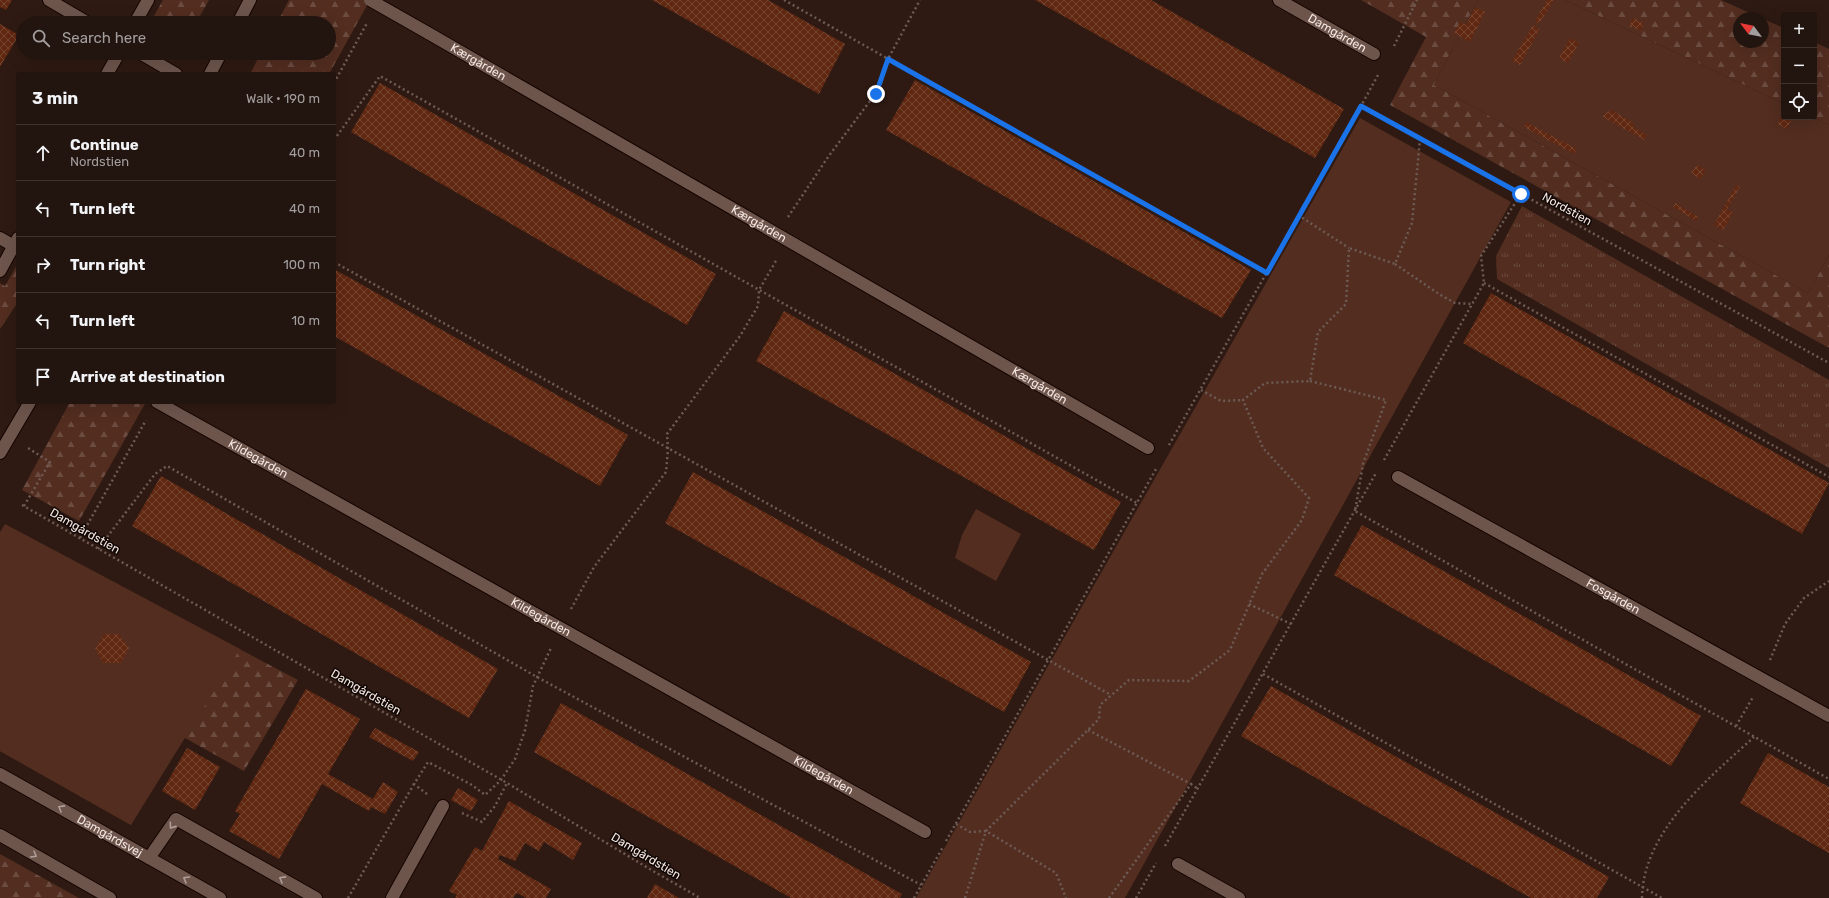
<!DOCTYPE html>
<html lang="en">
<head>
<meta charset="utf-8">
<style>
  body { margin:0; font-family:Rubik,sans-serif; background:#2e211c; color:#f1f3f6 }
  .controls { position:absolute; right:12px; top:12px; display:grid; overflow:hidden; border-radius:4px; box-shadow:0 4px 16px #0002 }
  .controls button { width:36px; height:36px; display:grid; place-items:center; padding:0; border:0; border-bottom:1px solid #3f332e; background:#22140e; color:#f1f3f6; font:20px sans-serif }
  .compass { position:absolute; left:1733px; top:12px; width:36px; height:36px; border-radius:50%; background:#22140e; box-shadow:0 4px 16px #0002; rotate:302deg }
  .stop { position:absolute; width:12px; height:12px; margin:-9px; border:3px solid #1a73e8; border-radius:50%; background:#fff }
  .stop.end { background:#1a73e8; border-color:#fff; box-shadow:0 1px 4px #0008 }
  .list { margin:0; padding:0; list-style:none }
  h2 { display:flex; justify-content:space-between; align-items:center; height:52px; margin:0; padding:0 16px; font-size:17px }
  h2 small { font-size:13px; font-weight:400; color:#a29e9e }
  .list li { display:grid; grid-template-columns:26px 1fr auto; gap:12px; align-items:center; box-sizing:border-box; height:56px; padding:0 16px; border-top:1px solid #3f332e }
  .list b { display:block; font-size:15px; white-space:nowrap }
  .list p { margin:0; font-size:13px; white-space:nowrap; color:#a29e9e }
  .list em { font-size:13px; font-style:normal; color:#a29e9e }
  .icon { flex:none; width:22px; height:22px; fill:none; stroke:currentColor; stroke-width:2; stroke-linecap:round; stroke-linejoin:round }
  .map { position:relative; flex:none; width:1829px; height:898px; overflow:hidden }
  .search { position:absolute; background:#22140e; box-shadow:0 4px 16px #0002; left:16px; top:16px; width:320px; height:44px; display:flex; align-items:center; gap:10px; box-sizing:border-box; padding:0 14px; border-radius:22px; color:#a29e9e; font-size:15px }
  .panel { position:absolute; background:#22140e; box-shadow:0 4px 16px #0002; left:16px; top:72px; width:320px; height:332px; border-radius:4px }
  .map>svg:first-child { display:block }
  .grass { fill:url(#grass-tufts) }
  .forest { fill:url(#forest-firs) }
  .green { fill:#522d20 }
  .building { fill:url(#building-cross-hatch) }
  .lines { fill:none; stroke-linecap:round; stroke-linejoin:round }
  .minor-casing { stroke:#150401; stroke-width:14 }
  .path { stroke:#6d5b54; stroke-width:2.5; stroke-dasharray:2 3; stroke-linecap:butt }
  .minor { stroke:#6d554c; stroke-width:12 }
  .minor-bridge-casing { stroke:#150401; stroke-width:14; stroke-linecap:butt }
  .minor-bridge { stroke:#6d554c; stroke-width:12 }
  .oneway { stroke:#b29e97 }
  .route { stroke:#1a73e8; stroke-width:5 }
  .labels { text-anchor:middle; stroke-width:3; stroke-linejoin:round; paint-order:stroke }
  .street-label { font-size:12px; fill:#f6e7e2; stroke:#100705 }
</style>
</head>
<body>
<div class="map">
<svg width="1829" height="898" viewBox="0 0 1829 898">
  <defs>
    <pattern id="grass-tufts" width="24" height="20" patternUnits="userSpaceOnUse"><rect width="24" height="20" fill="#522d20"/><path d="M3 7l-1-3M5 7V3M7 7l1-3M15 17l-1-3M17 17v-4M19 17l1-3" fill="none" stroke="#6c4b40"/></pattern>
    <pattern id="forest-firs" width="22" height="20" patternUnits="userSpaceOnUse"><rect width="22" height="20" fill="#522d20"/><path d="M5 1l3.5 6h-7zM16 11l3.5 6h-7z" fill="#6c4b40"/></pattern>
    <pattern id="building-cross-hatch" width="8" height="8" patternUnits="userSpaceOnUse"><rect width="8" height="8" fill="#602711"/><path d="M0 0l8 8M0 8l8-8" fill="none" stroke="#774633"/></pattern>
  </defs>
  <rect width="100%" height="100%" fill="#2e1a12"/>
  <path class="grass" d="M1522,206L1829,380V468L1497,279L1496,256Z"/>
  <g class="forest">
    <path d="M163,0H209L196,23H150Z"/>
    <path d="M289,0H370L329,74H250L261,53H329V23H277Z"/>
    <path d="M1361,0H1478L1434,85L1808,293L1829,255V348L1390,105L1426,37Z"/>
    <path d="M1565,0H1721L1761,18H1739V42H1763V19L1784,28V104Z"/>
    <path d="M1814,42L1829,49V125L1812,117H1814Z"/>
    <path d="M18,263V302L0,329V283L5,286Z"/>
    <path d="M70,402H146L79,521L22,490Z"/>
    <path d="M55,551L298,680L244,771L169,729L131,825L0,751Z"/>
    <path d="M0,854L79,898H0Z"/>
  </g>
  <g class="green">
    <path d="M1478,0H1565L1784,104V117H1812L1829,125V255L1808,293L1434,85Z"/>
    <path d="M1360,118L1511,202L1125,898H916Z"/>
    <path d="M976,509L1021,534L996,581L955,558L962,535Z"/>
    <path d="M5,524L240,649L131,825L0,751V532Z"/>
  </g>
  <g class="building">
    <path d="M0,0H12L6,10L0,7Z"/>
    <path d="M652,0H768L845,44L819,94Z"/>
    <path d="M1035,0H1151L1344,109L1315,158Z"/>
    <path d="M1547,0H1554L1539,24L1535,21Z"/>
    <path d="M1475,7L1485,12L1470,42L1454,33L1460,22L1466,25Z"/>
    <path d="M1633,18L1644,23L1641,31L1629,25Z"/>
    <path d="M0,24L19,35L0,67Z"/>
    <path d="M1533,25L1540,29L1520,65L1512,61Z"/>
    <path d="M1570,38L1579,43L1568,63L1559,58Z"/>
    <path d="M915,80L1251,270L1222,318L886,130Z"/>
    <path d="M380,83L716,274L687,325L351,132Z"/>
    <path d="M1611,110L1634,123L1633,127L1647,135L1644,140L1603,117L1604,114Z"/>
    <path d="M1782,116L1791,121L1787,129L1777,124Z"/>
    <path d="M1526,122L1577,149L1574,154L1524,127Z"/>
    <path d="M1697,165L1706,170L1700,179L1691,173Z"/>
    <path d="M1736,185L1740,187L1727,209L1733,213L1723,230L1714,225Z"/>
    <path d="M1675,203L1698,217L1696,221L1673,207Z"/>
    <path d="M334,269L628,435L600,486L334,336Z"/>
    <path d="M1491,293L1829,483L1802,534L1463,343Z"/>
    <path d="M784,311L1121,502L1094,550L756,361Z"/>
    <path d="M693,472L1031,662L1004,712L665,523Z"/>
    <path d="M161,476L498,669L469,718L132,526Z"/>
    <path d="M1362,525L1701,716L1671,766L1334,575Z"/>
    <path d="M104,634H119L129,648L121,663H103L95,649Z"/>
    <path d="M1271,686L1609,877L1597,898H1531L1241,736Z"/>
    <path d="M306,689L360,719L328,774L373,799L383,782L398,792L385,814L371,807L369,811L322,784L279,859L229,831L240,814L235,811Z"/>
    <path d="M561,703L902,894L900,898H791L534,752Z"/>
    <path d="M375,728L419,752L413,761L369,737Z"/>
    <path d="M187,748L220,767L195,810L162,791Z"/>
    <path d="M1768,753L1829,787V853L1740,803Z"/>
    <path d="M458,788L478,800L471,811L451,800Z"/>
    <path d="M509,801L582,843L573,860L544,842L539,851L525,843L515,861L500,855L498,859L551,889L546,898H526L517,893L513,898H455L457,895L449,891L475,847L482,851Z"/>
    <path d="M655,884L679,898H647Z"/>
  </g>
  <g class="lines">
    <defs>
      <g id="minor">
        <path d="M49,0L88,23"/>
        <path id="s1" d="M1279,0L1374,54"/>
        <path d="M135,23L148,0"/>
        <path d="M238,23L250,0"/>
        <path id="s2" d="M428,33L1148,448"/>
        <path d="M140,53L176,74"/>
        <path d="M107,74L119,53"/>
        <path d="M210,74L221,53"/>
        <path d="M0,238L14,246"/>
        <path d="M0,271L18,238"/>
        <path id="s3" d="M157,402L925,832"/>
        <path d="M0,453L30,402"/>
        <path id="s4" d="M1398,477L1829,716"/>
        <path id="s5" d="M0,774L220,898"/>
        <path d="M0,835L110,898"/>
        <path d="M149,858L176,819L316,898"/>
        <path d="M1178,864L1239,898"/>
        <path d="M392,898L443,806"/>
      </g>
    </defs>
    <use href="#minor" class="minor-casing"/>
    <g class="path">
      <path d="M784,0L1267,273"/>
      <path d="M1394,46L1417,0"/>
      <path d="M1378,75L1361,106L1829,363"/>
      <path d="M334,83L367,23"/>
      <path d="M334,140L380,76L1137,503"/>
      <path d="M1298,215L1349,248"/>
      <path d="M788,217L828,157L876,93L888,59L920,0"/>
      <path d="M334,262L1111,695"/>
      <path d="M1395,264L1439,294L1455,303L1472,304"/>
      <path d="M1484,283L1829,477"/>
      <path d="M1310,381L1386,400L1363,464L1355,511L1829,779"/>
      <path d="M1201,390L1221,401L1243,400"/>
      <path d="M1169,445L1361,106"/>
      <path d="M1384,460L1484,283L1481,256L1521,194"/>
      <path d="M22,505L507,783L653,871L700,898"/>
      <path d="M24,506L50,462L28,448"/>
      <path d="M80,538L146,420"/>
      <path d="M98,549L155,474L167,466L537,677L921,885"/>
      <path d="M1249,604L1291,624"/>
      <path d="M571,609L594,567L666,472L668,449L667,434L740,336L758,306L759,290L777,259"/>
      <path d="M1770,660L1785,624L1804,598L1829,581"/>
      <path d="M1263,674L1662,898"/>
      <path d="M1736,726L1753,697"/>
      <path d="M1088,730L1191,784"/>
      <path d="M427,794L414,784L428,762L472,785L485,795L501,780L515,759L525,730L533,686L551,648"/>
      <path d="M462,813L482,822L495,806L507,783"/>
      <path d="M956,824L970,832L986,831L1056,873L1066,898"/>
      <path d="M946,841L1156,469"/>
      <path d="M1165,846L1376,473"/>
      <path d="M348,898L414,784"/>
      <path d="M914,898L943,847"/>
      <path d="M965,898L986,831L1099,719L1100,705L1129,680L1189,681L1230,650L1262,574L1302,520L1309,498L1263,448L1243,400L1265,383L1310,381L1318,332L1346,304L1349,248L1395,264L1412,223L1420,139"/>
      <path d="M1109,898L1191,784L1198,789"/>
      <path d="M1136,898L1156,863"/>
      <path d="M1642,898C1643,831 1709,778 1754,737"/>
    </g>
    <use href="#minor" class="minor"/>
    <defs>
      <path id="minor-bridge" d="M370,0L428,33"/>
    </defs>
    <use href="#minor-bridge" class="minor-bridge-casing"/>
    <use href="#minor-bridge" class="minor-bridge"/>
  </g>
  <defs><path id="oneway-chevron" d="M-2-3.5L2.5 0L-2 3.5" fill="none" stroke-width="1.6" stroke-linecap="round" stroke-linejoin="round"/></defs>
  <g class="oneway">
    <use href="#oneway-chevron" transform="translate(61 808) rotate(-151)"/>
    <use href="#oneway-chevron" transform="translate(172 826) rotate(125)"/>
    <use href="#oneway-chevron" transform="translate(34 855) rotate(30)"/>
    <use href="#oneway-chevron" transform="translate(186 879) rotate(-150)"/>
    <use href="#oneway-chevron" transform="translate(282 879) rotate(-151)"/>
  </g>
  <g class="lines">
    <path class="route" d="M876,94L888,59L1267,273L1361,106L1521,194"/>
  </g>
  <g class="labels">
    <g class="street-label">
      <text dy="4" stroke="none"><textPath href="#s1" startOffset="67">Damgården</textPath></text>
      <text dy="4" stroke="none"><textPath href="#s2" startOffset="58">Kærgården</textPath></text>
      <text transform="translate(1567 209) rotate(29)" y="4">Nordstien</text>
      <text dy="4" stroke="none"><textPath href="#s2" startOffset="382">Kærgården</textPath></text>
      <text dy="4" stroke="none"><textPath href="#s2" startOffset="706">Kærgården</textPath></text>
      <text dy="4" stroke="none"><textPath href="#s3" startOffset="116">Kildegården</textPath></text>
      <text transform="translate(85 531) rotate(30)" y="4">Damgårdstien</text>
      <text dy="4" stroke="none"><textPath href="#s4" startOffset="246">Fosgården</textPath></text>
      <text dy="4" stroke="none"><textPath href="#s3" startOffset="440">Kildegården</textPath></text>
      <text transform="translate(366 692) rotate(30)" y="4">Damgårdstien</text>
      <text dy="4" stroke="none"><textPath href="#s3" startOffset="764">Kildegården</textPath></text>
      <text dy="4" stroke="none"><textPath href="#s5" startOffset="126">Damgårdsvej</textPath></text>
      <text transform="translate(646 856) rotate(31)" y="4">Damgårdstien</text>
    </g>
  </g>
</svg>
<div class="controls">
<button>+</button>
<button>−</button>
<button><svg class="icon" aria-label="locate" viewBox="0 0 24 24"><circle cx="12" cy="12" r="6"/><path d="M12 2v4M12 18v4M2 12h4M18 12h4"/></svg></button>
</div>
<svg class="compass" viewBox="-18 -18 36 36"><path d="M0-13l5 13h-10z" fill="#e53935"/><path d="M0 13l5-13h-10z" fill="#a29e9e"/></svg>
<div class="stop" style="left:1521px;top:194px"></div>
<div class="stop end" style="left:876px;top:94px"></div>
<div class="search"><svg class="icon" aria-label="search" viewBox="0 0 24 24"><circle cx="10" cy="10" r="6"/><path d="M15 15l6 6"/></svg>Search here</div>
<section class="panel">
<h2>3 min<small>Walk · 190 m</small></h2>
<ul class="list">
<li><svg class="icon" aria-label="ahead" viewBox="0 0 24 24"><path d="M12 20V5M6 11l6-6 6 6"/></svg><div><b>Continue</b><p>Nordstien</p></div><em>40 m</em></li>
<li><svg class="icon" aria-label="left" viewBox="0 0 24 24"><path d="M17 20v-9H6M10 6l-5 5 5 5"/></svg><div><b>Turn left</b></div><em>40 m</em></li>
<li><svg class="icon" aria-label="right" viewBox="0 0 24 24"><path d="M7 20v-9h11M14 6l5 5-5 5"/></svg><div><b>Turn right</b></div><em>100 m</em></li>
<li><svg class="icon" aria-label="left" viewBox="0 0 24 24"><path d="M17 20v-9H6M10 6l-5 5 5 5"/></svg><div><b>Turn left</b></div><em>10 m</em></li>
<li><svg class="icon" aria-label="arrive" viewBox="0 0 24 24"><path d="M6 21V4h12l-3 4 3 4H6"/></svg><div><b>Arrive at destination</b></div></li>
</ul>
</section>
</div>
</body>
</html>
